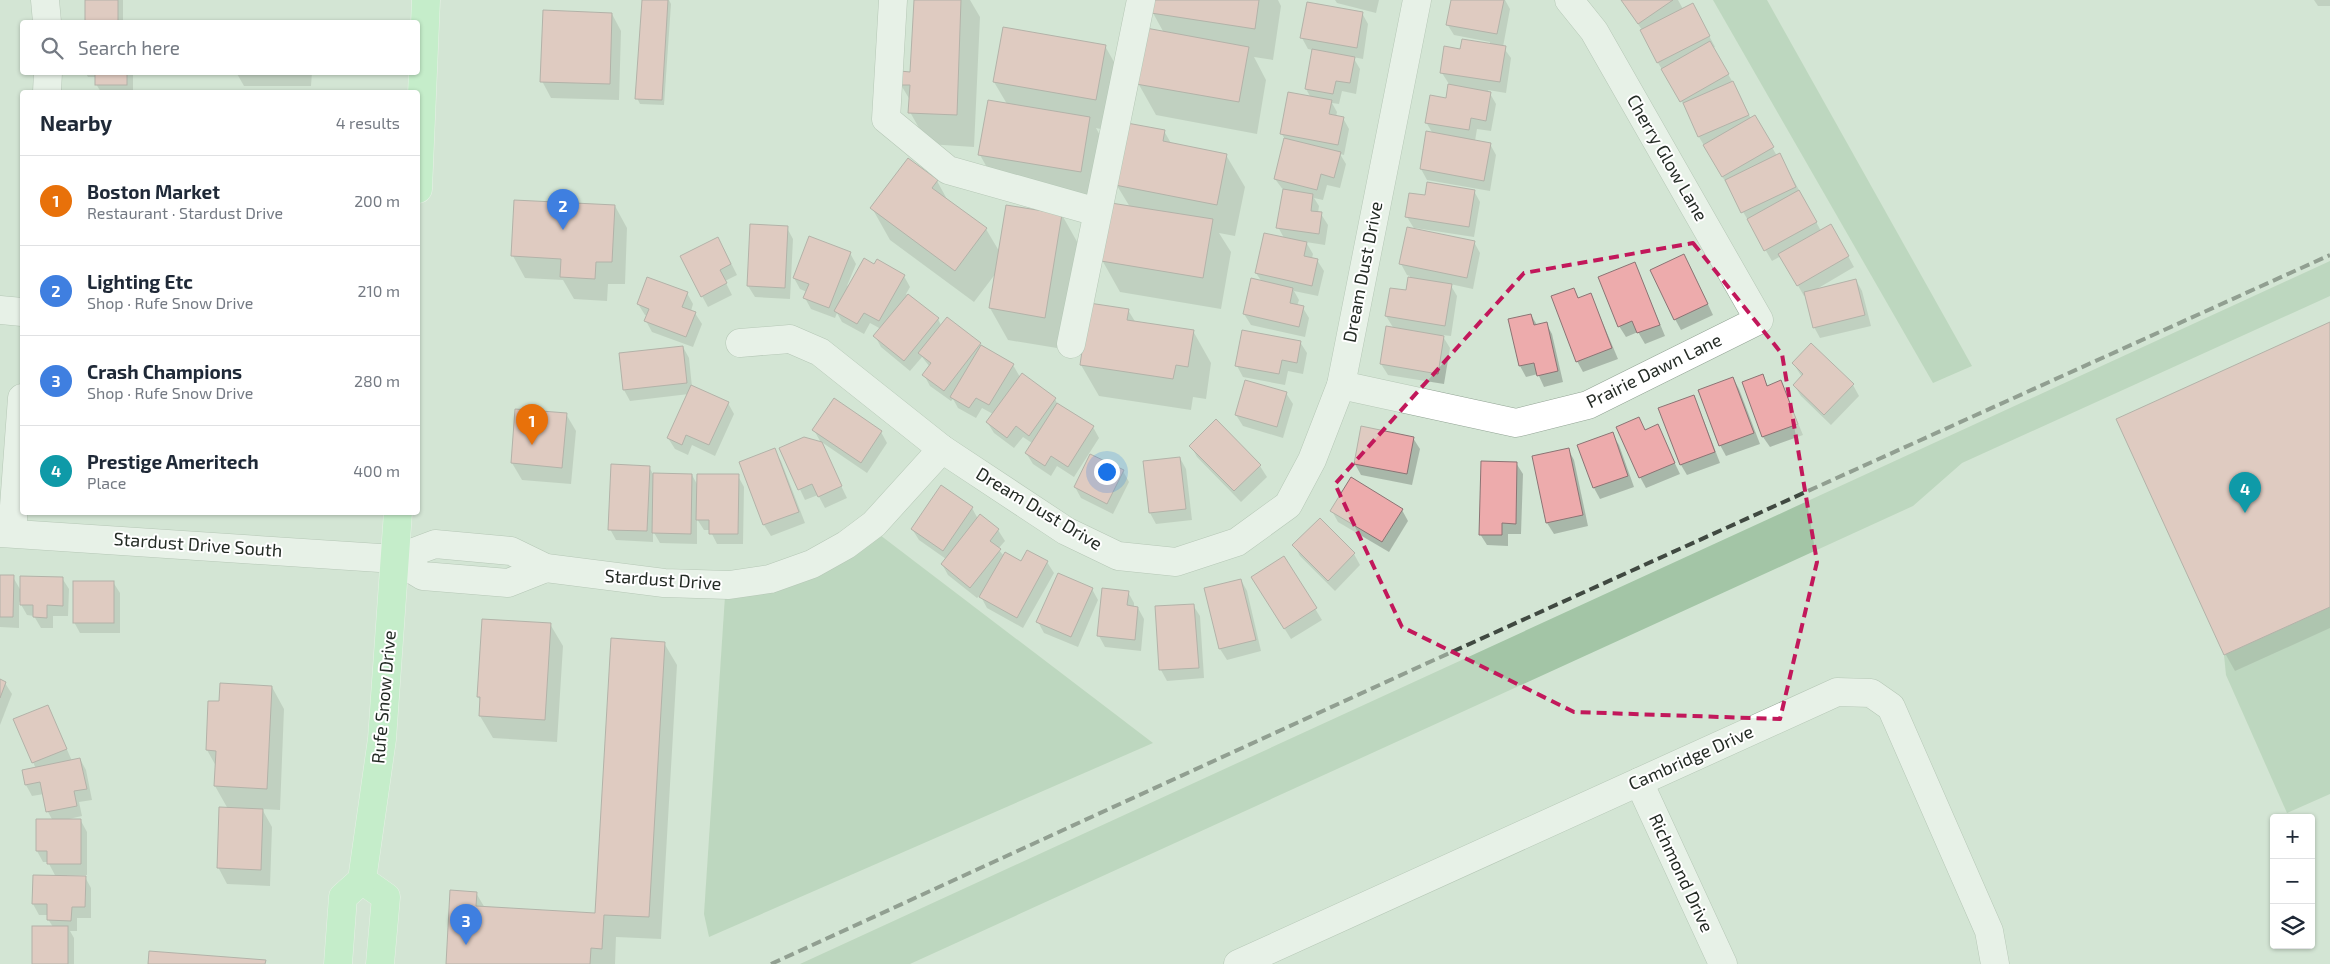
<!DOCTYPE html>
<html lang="en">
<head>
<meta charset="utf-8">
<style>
  body { margin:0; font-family:"Exo 2",sans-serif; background:#f6f6f7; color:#1f2937 }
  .controls { position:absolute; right:15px; bottom:15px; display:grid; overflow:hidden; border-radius:5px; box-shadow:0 1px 4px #0004 }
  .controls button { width:45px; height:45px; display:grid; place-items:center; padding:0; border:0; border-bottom:1px solid #e0e1e3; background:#fff; color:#1f2937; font:25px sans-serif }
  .you { position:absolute; left:1106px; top:471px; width:18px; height:18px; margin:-12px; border:4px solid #fff; border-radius:50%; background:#1a73e8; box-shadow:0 0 0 8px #1a73e833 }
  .badge { display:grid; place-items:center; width:32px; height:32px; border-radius:50%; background:#db2777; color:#fff; font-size:16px; font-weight:700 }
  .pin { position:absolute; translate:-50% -41px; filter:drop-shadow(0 1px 2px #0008) }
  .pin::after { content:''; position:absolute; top:26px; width:18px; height:15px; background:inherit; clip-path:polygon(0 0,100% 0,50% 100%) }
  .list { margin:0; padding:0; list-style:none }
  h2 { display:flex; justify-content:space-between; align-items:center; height:65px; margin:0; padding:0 20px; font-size:21px }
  h2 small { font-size:16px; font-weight:400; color:#747a83 }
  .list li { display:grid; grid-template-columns:32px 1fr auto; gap:15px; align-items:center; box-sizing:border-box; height:90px; padding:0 20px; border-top:1px solid #e0e1e3 }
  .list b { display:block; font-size:19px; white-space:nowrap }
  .list p { margin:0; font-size:16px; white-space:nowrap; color:#747a83 }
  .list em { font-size:16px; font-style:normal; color:#747a83 }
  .icon { flex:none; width:28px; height:28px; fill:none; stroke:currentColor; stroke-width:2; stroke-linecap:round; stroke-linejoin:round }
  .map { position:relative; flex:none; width:2330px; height:964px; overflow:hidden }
  .search { position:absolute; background:#fff; box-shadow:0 1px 4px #0004; left:20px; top:20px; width:400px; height:55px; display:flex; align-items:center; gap:12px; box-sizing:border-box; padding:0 18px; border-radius:5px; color:#747a83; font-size:19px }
  .panel { position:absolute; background:#fff; box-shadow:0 1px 4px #0004; left:20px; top:90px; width:400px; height:425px; border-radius:5px }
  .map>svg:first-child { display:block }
  .green { fill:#a3c5a6 }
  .shadow { fill:#0003 }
  .building { fill:#edabac; stroke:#8b7474 }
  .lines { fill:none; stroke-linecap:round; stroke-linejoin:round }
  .minor-casing { stroke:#92a394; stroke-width:29 }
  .major-casing { stroke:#fff; stroke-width:29 }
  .minor { stroke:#fff; stroke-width:28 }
  .major { stroke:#b3f5be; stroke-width:28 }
  .rail { stroke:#404941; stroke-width:4; stroke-dasharray:10 5; stroke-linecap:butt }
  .marked { fill:none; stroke:#c2185b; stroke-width:4; stroke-dasharray:10 6; stroke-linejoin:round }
  .labels { text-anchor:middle; stroke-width:4; stroke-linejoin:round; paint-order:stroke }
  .street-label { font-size:18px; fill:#242b25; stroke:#fff }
</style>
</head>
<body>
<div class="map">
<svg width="2330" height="964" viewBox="0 0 2330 964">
  <rect width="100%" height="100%" fill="#d3e5d4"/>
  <g class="green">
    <path d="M1713,0H1767L1972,366L1933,383Z"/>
    <path d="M2330,261V296L1962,463L1913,506L910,964H800Z"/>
    <path d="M880,535L1153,743L709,937L704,914L725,596Z"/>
    <path d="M2330,607V794L2287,813L2226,675L2224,655Z"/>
  </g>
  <g class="shadow">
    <rect x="86" y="0" width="37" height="22"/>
    <path d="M643,0H669L671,4L664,105L640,104L637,98Z"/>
    <path d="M915,0H970L980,17L974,147L928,144L910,112V100L901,85L912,73Z"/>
    <path d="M1155,0H1278L1281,6L1273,60L1254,57L1266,80L1257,134L1156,115L1138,83L1164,33L1153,13Z"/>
    <path d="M1335,0H1379L1376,13L1337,3Z"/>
    <path d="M1452,0H1505L1510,9L1503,47L1511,58L1506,93L1488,90L1496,104L1491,131L1477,129L1475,141L1490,144L1496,155L1490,191L1427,180L1421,169L1433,134L1426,122L1447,99L1449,84L1442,73L1461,50L1490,45V42L1454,35L1447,24Z"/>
    <path d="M1622,0H1678L1683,9L1698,15L1715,47L1713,48L1739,93L1751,119L1755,117L1777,156L1786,166L1821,231L1831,225L1854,267L1815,290L1856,280L1862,291L1871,326L1820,338L1814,327L1806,295L1804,296L1781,256L1772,261L1699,137L1688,112L1658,63L1642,30Z"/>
    <path d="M2314,0H2330V6H2318Z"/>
    <path d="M1362,13L1368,24L1363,59L1353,57L1360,69L1356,94L1342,91L1339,104L1332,103L1337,112L1336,117L1343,118L1349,129L1344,155L1340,154L1346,164L1340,188L1327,185L1323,200L1314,198L1319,206L1318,213L1321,214L1328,225L1325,245L1306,242L1313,254L1312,258L1317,260L1324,271L1318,296L1294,291L1299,300L1297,306L1303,308L1309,318L1305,337L1251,325L1244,314L1262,282L1256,273L1284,238L1278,227L1284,191L1275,179L1285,139L1281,133L1311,98L1306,89L1313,50L1308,49L1302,38Z"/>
    <path d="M612,14L621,31L619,100L551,98L542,81Z"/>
    <path d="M1105,46L1123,78L1114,132L1096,128L1108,150L1099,204L998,187L980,155L1007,104L994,82Z"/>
    <path d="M85,72H133V92H101L96,84V77H88Z"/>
    <path d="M236,72H312L311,86H244Z"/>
    <path d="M1164,131L1172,145L1226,155L1245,187L1235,236L1219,233L1231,252L1221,309L1120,292L1102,260L1130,207L1116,184Z"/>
    <path d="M908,160L937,181L948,201L986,229L999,251L1062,215L1080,247L1063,349L1008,340L990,308L996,273L974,302L890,240L872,208Z"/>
    <path d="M1474,191L1480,202L1474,237L1415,228V230L1474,242L1480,253L1473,289L1450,284L1457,296L1451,336L1442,335L1450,348L1444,384L1388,375L1381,364L1394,329L1386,316L1407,292L1410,276L1407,275L1401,264L1415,230L1407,217L1426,197Z"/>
    <path d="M615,206L627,228L625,284H608L607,301L574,299L563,280L525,278L513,256Z"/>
    <path d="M787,228L793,239L790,299L755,297L748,286Z"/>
    <path d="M724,249L737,275L725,281L732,295L708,307L702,296Z"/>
    <path d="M850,253L856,264L847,286L875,266L904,276L910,287L906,294L938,319L941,325L980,344L1013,365L1020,377L1055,399L1058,405L1093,427L1099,438L1074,477L1057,466L1051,476L1033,464L1026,453L1032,443L1023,437L1014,448L994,433L987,422L993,414L982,408L976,418L958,408L953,399L951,401L930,386L924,375L930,367L922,357L910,371L881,347L875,336L881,329L870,323L864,334L842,322L837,313L835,318L811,309L805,298L807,292L800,289L794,278Z"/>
    <path d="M1635,264L1665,336L1645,344L1638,332L1626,337L1619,326Z"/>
    <path d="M1690,266L1713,315L1681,330L1675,319Z"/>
    <path d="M1574,289L1579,299L1591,295L1618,359L1583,372L1577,361Z"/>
    <path d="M687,293L693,304L691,311L695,313L702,324L693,347L652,332L646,321L648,316L645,315L638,304Z"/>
    <path d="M1128,310L1136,323L1193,331L1211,363L1206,399L1193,397L1191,410L1099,396L1081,365Z"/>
    <path d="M1531,315L1537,325L1546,323L1552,334L1563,382L1544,387L1538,374L1526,377L1520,366Z"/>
    <path d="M2330,323V628L2235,671L2226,655L2118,419Z"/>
    <path d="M1300,342L1307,353L1303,374L1288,371L1285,385L1243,377L1237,366Z"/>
    <path d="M683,347L689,358L692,387L728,403L734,414L715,456L692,445L688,455L675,449L668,438L689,394L630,401L624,390Z"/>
    <path d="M1793,363L1853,385L1859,396L1831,425L1801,396L1794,385L1802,377Z"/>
    <path d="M1762,376L1768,386L1781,382L1803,435L1770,447L1763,437L1743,383Z"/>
    <path d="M1733,378L1739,389L1760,444L1726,456L1720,445Z"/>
    <path d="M1286,393L1293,404L1283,438L1243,426L1236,415Z"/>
    <path d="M1693,397L1699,408L1720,463L1687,475L1681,465Z"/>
    <path d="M517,410L566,414L576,431L571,484L522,480L512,463Z"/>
    <path d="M1216,421L1260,466L1267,477L1241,502L1197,457L1191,446Z"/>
    <path d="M1657,426L1680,474L1646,488L1640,477Z"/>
    <path d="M814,430L881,432L887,443L867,473L820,441Z"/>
    <path d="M1612,434L1619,445L1634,487L1600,499L1594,488L1579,446Z"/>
    <path d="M1413,438L1420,449L1412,485L1361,475L1355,464Z"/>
    <path d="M781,449L825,453L847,498L825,508L818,495L805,500Z"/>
    <path d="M1568,449L1574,460L1588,526L1554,534L1547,523Z"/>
    <path d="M774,450L781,461L805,523L771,536L764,525L741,462Z"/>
    <path d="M1180,458L1186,469L1192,520L1156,524L1150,513Z"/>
    <path d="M1516,463L1523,474L1521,534H1508V546L1487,545L1480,534Z"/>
    <path d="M649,467L653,474L692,475L698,486L738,476L744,487L743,544H717L710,530H704L697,519V544L660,543L653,531V542L616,540L610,529Z"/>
    <path d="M1123,471L1129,482L1113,514L1081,498L1075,487Z"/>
    <path d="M972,508L978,519L981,516L998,530L1005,541L998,549L1004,556L1021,563L1028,552L1047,562L1054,573L1023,628L987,608L980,595L977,598L948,575L942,564L946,559L919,540L912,529Z"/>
    <path d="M1402,510L1408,521L1389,552L1338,522L1332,511Z"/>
    <path d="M1320,520L1354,554L1360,565L1335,591L1300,556L1294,545Z"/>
    <path d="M1284,558L1322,620L1291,639L1259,588Z"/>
    <path d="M0,576L13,577L21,591L62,578L69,589L68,616H53V628H41L34,616L27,615L19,601V628L0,627Z"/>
    <path d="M1241,580L1247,591L1261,651L1227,660L1220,649Z"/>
    <path d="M113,582L120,593V633H80L74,622Z"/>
    <path d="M1092,589L1098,600L1078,647L1044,633L1038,622Z"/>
    <path d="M1128,592L1134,603V607L1138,608L1144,619L1141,651L1105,647L1099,636Z"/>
    <path d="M1193,605L1200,616L1204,678L1167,681L1161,670L1156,608Z"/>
    <path d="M483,620L550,624L563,646L557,742L493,738L480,716L481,702L478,697Z"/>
    <path d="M664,643L677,665L661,939L616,937L615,964H447L476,893L485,908L596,914Z"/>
    <path d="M0,681L5,683L12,694L0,725Z"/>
    <path d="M272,687L284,709L280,810L262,809L272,827L270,886L227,884L218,867L228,809L215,786L216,766L207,750L221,703Z"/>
    <path d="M48,706L72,761L80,759L86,770L92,800L79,802L82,816L69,819L81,821L87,832V875H67V877H85L91,888V918H77V931H70L74,938V964H33L53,927L48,919V915H39L33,904L56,877L48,862H43L37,851V821H53L48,812L44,794L32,796L26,785L23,771L36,769L33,762Z"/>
  </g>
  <g class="building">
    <rect x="85" y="0" width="33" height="22"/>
    <path d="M642,0H668L662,100L635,99Z"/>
    <path d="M914,0H961L957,115L908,113L910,85H900V71L910,72Z"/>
    <path d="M1153,0H1259L1255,29L1151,13Z"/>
    <path d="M1451,0H1504L1497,34L1446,25Z"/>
    <path d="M1621,0H1673L1638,24Z"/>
    <path d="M1307,2L1363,12L1357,48L1300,38Z"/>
    <path d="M1693,3L1710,36L1657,63L1640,30Z"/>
    <path d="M543,10L612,13L610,84L540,82Z"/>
    <path d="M1003,27L1106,45L1096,100L993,82Z"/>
    <path d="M1146,28L1249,47L1239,102L1136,84Z"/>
    <path d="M1462,39L1506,46L1500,82L1440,73L1444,46L1460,49Z"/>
    <path d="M1710,41L1729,74L1680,102L1661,69Z"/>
    <path d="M1312,49L1355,57L1350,83L1336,81L1333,94L1305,89Z"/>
    <rect x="95" y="72" width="32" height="13"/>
    <path d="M1733,81L1749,115L1698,137L1683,103Z"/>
    <path d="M1448,84L1491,92L1486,121L1471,118L1469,130L1425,123L1430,95L1446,98Z"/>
    <path d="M1288,92L1332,100L1329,114L1344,117L1338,145L1280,134Z"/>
    <path d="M988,100L1090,117L1081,172L978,155Z"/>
    <path d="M1755,115L1774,147L1722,177L1703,145Z"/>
    <path d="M1127,123L1165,130L1163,141L1227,154L1217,205L1115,185Z"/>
    <path d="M1426,131L1491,143L1484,181L1420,169Z"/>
    <path d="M1284,138L1341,152L1334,178L1321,174L1317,190L1274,179Z"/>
    <path d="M1780,153L1796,187L1741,213L1725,180Z"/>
    <path d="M908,158L938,180L932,188L987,228L955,271L870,208Z"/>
    <path d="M1427,182L1475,190L1469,227L1405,217L1409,193L1425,195Z"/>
    <path d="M1283,189L1313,194L1311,211L1322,212L1319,234L1276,228Z"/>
    <path d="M1799,190L1817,222L1764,251L1747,219Z"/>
    <path d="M514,200L615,205L612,262H596L595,279L560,277L561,259L511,256Z"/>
    <path d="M1111,203L1213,219L1203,278L1101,261Z"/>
    <path d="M1006,205L1062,214L1045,318L989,308Z"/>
    <path d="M750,224L788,226L785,288L747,286Z"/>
    <path d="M1831,224L1849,256L1797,286L1778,254Z"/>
    <path d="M1407,227L1475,241L1467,278L1399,264Z"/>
    <path d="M1264,233L1307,242L1304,256L1318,259L1312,286L1255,273Z"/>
    <path d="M809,236L851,252L829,308L803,298L809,284L793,278Z"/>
    <path d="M718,237L731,264L720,270L727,283L701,297L680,256Z"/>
    <path d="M1684,254L1708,304L1674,320L1650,270Z"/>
    <path d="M864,258L874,264L877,259L905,275L879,321L864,313L857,324L834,311Z"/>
    <path d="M1635,262L1660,325L1637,333L1632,321L1618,327L1598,277Z"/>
    <path d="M647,277L688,292L682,307L696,312L686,337L644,321L649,309L637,304Z"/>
    <path d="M1408,277L1452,284L1445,326L1385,316L1390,288L1406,290Z"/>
    <path d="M1251,278L1293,288L1290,303L1304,306L1299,327L1243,314Z"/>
    <path d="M1856,279L1865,315L1813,328L1804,292Z"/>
    <path d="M1574,288L1578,298L1591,293L1612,348L1576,362L1551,296Z"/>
    <path d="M908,294L939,318L904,361L873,336Z"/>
    <path d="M1089,303L1129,309L1127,320L1194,330L1188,367L1176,365L1173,379L1080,365Z"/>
    <path d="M1531,314L1534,325L1547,322L1558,371L1537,376L1534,363L1519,366L1508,319Z"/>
    <path d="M947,317L981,343L944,391L922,375L931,363L918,353Z"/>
    <path d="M2330,322V607L2224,655L2116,419Z"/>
    <path d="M1386,326L1444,336L1438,374L1380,364Z"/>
    <path d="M1242,330L1301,341L1297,363L1282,360L1279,374L1235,366Z"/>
    <path d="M1811,343L1854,384L1824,415L1793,385L1803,374L1792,363Z"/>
    <path d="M981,345L1014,364L989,405L976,398L969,408L950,397Z"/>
    <path d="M683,346L687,383L623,390L619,353Z"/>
    <path d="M1022,373L1056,398L1029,436L1016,426L1007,438L986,422Z"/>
    <path d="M1763,374L1767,386L1781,380L1798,424L1762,437L1742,382Z"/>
    <path d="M1733,377L1754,433L1719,446L1698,390Z"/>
    <path d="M1245,380L1287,392L1277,427L1235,415Z"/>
    <path d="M691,385L729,402L709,445L686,435L682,445L667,438Z"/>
    <path d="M1694,395L1715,452L1680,465L1658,408Z"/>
    <path d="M834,398L882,431L861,463L812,430Z"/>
    <path d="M1057,403L1094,426L1068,467L1051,456L1045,466L1025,453Z"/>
    <path d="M515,409L567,413L562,468L511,463Z"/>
    <path d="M1639,417L1645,430L1658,424L1675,463L1639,478L1616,427Z"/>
    <path d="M1216,419L1261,465L1234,491L1189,446Z"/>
    <path d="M1361,426L1414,437L1407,474L1354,464Z"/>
    <path d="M1613,432L1628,476L1593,488L1577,445Z"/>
    <path d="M804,437L822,442L842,486L818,497L812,484L798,490L779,448Z"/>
    <path d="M775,448L799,512L763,525L739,462Z"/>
    <path d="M1569,448L1583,515L1546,523L1532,456Z"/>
    <path d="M1090,454L1124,470L1107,504L1074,487Z"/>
    <path d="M1180,457L1186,509L1149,513L1143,461Z"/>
    <path d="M1481,461L1517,462L1516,524L1502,523V535H1479Z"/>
    <path d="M611,464L650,466L647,531L608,530Z"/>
    <path d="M653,473L692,474L691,534L652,533Z"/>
    <path d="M697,474H739L738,534H709V520H696Z"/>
    <path d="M1351,477L1403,509L1382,542L1330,511Z"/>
    <path d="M941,485L973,507L943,551L911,529Z"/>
    <path d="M980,514L999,529L990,541L1001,549L970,588L941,564Z"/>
    <path d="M1320,518L1355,553L1328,581L1292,545Z"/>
    <path d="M1027,550L1048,561L1017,618L979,597L1005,552L1021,561Z"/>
    <path d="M1284,556L1317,608L1284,629L1251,577Z"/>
    <path d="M1058,573L1093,588L1071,637L1036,622Z"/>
    <path d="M0,575H14L13,617H0Z"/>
    <path d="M20,576L63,577V606L47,605V618L33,617V605H20Z"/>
    <path d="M1241,579L1256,640L1219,649L1204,588Z"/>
    <rect x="73" y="581" width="41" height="42"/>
    <path d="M1102,588L1129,591L1127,605L1138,607L1135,640L1097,636Z"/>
    <path d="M1194,604L1199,668L1159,670L1155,606Z"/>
    <path d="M482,619L551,623L545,720L479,716L480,697H477Z"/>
    <path d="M611,638L665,642L649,917L604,915L602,949L591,948L590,964H446L450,890L477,892L476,906L595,913Z"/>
    <path d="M0,679L6,682L0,698Z"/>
    <path d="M220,683L272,686L267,789L214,786L216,751L206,750L208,701H219Z"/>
    <path d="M48,705L67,749L32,763L13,719Z"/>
    <path d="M80,758L87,789L74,791L77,806L46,812L40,782L25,785L22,770Z"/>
    <path d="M219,807L263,809L261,870L217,868Z"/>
    <path d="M36,819H81V864H47V851H36Z"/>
    <path d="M33,875L86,876L85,907H72L71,921L47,920V904H32Z"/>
    <rect x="32" y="926" width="36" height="38"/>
    <path d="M149,951L266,960L265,964H148Z"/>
  </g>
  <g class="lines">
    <defs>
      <g id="minor">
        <path d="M45,0L47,22"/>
        <path d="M893,0L886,119L948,170L1097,212"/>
        <path d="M47,92L48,72"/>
        <path d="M0,310L22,312"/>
        <path d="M740,343L790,339L820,352L942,449L1066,531L1118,556L1176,562L1237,542L1288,505L1312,460L1341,385L1417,0"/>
        <path d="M1071,344L1141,0"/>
        <path d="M1341,385L1516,423L1588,405L1759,320L1594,31L1569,0"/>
        <path d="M0,533L395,559L435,544L511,551L546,568L664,583L729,585L770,579L812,564L846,545L874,524L942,449"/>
        <path d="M12,533L22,398"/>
        <path d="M395,559L423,576L508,583L546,568"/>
        <path d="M1639,782L1723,964"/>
        <path d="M1238,964L1837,692L1871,693L1891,707L1989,931L1995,964"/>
      </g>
      <g id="major">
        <path d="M418,189L426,0"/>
        <path d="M362,880L386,897L380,964"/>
        <path d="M338,964L343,897L362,880L382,739L398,512"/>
      </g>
    </defs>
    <use href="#minor" class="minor-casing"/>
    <use href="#major" class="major-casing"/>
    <use href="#minor" class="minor"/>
    <use href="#major" class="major"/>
    <path class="rail" d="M771,964L1423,665L2330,255"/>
  </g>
  <path d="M0 0H2330V964H0ZM1693,243L1782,354L1817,562L1780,719L1574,712L1402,627L1335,484L1524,273Z" fill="#d3e5d4" fill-opacity=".55" fill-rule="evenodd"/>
  <path class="marked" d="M1693,243L1782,354L1817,562L1780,719L1574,712L1402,627L1335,484L1524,273Z"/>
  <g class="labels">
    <g class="street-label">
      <text transform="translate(1667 158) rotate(60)" y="6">Cherry Glow Lane</text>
      <text transform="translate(1363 272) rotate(-79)" y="6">Dream Dust Drive</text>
      <text transform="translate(1654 371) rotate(-26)" y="6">Prairie Dawn Lane</text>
      <text transform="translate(1039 509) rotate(31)" y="6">Dream Dust Drive</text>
      <text transform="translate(198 545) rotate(4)" y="6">Stardust Drive South</text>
      <text transform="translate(663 580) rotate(4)" y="6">Stardust Drive</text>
      <text transform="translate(384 697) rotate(-85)" y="6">Rufe Snow Drive</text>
      <text transform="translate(1691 758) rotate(-24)" y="6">Cambridge Drive</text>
      <text transform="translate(1681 873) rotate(65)" y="6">Richmond Drive</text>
    </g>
  </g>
</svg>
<div class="controls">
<button>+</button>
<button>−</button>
<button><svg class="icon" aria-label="layers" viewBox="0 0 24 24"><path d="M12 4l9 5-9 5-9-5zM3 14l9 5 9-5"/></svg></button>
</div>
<div class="you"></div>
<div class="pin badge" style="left:532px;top:445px;background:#e8710a">1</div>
<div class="pin badge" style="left:563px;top:230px;background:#3f7fe0">2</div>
<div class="pin badge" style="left:466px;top:945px;background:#3f7fe0">3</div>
<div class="pin badge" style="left:2245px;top:513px;background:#0f9aa8">4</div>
<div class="search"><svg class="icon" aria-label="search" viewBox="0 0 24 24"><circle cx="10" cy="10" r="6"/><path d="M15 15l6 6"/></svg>Search here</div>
<section class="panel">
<h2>Nearby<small>4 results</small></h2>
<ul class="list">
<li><span class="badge" style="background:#e8710a">1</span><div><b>Boston Market</b><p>Restaurant · Stardust Drive</p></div><em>200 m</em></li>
<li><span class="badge" style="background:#3f7fe0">2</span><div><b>Lighting Etc</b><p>Shop · Rufe Snow Drive</p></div><em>210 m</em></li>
<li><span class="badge" style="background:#3f7fe0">3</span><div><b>Crash Champions</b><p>Shop · Rufe Snow Drive</p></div><em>280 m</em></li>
<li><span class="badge" style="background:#0f9aa8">4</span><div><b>Prestige Ameritech</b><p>Place</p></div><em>400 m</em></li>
</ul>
</section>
</div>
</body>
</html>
